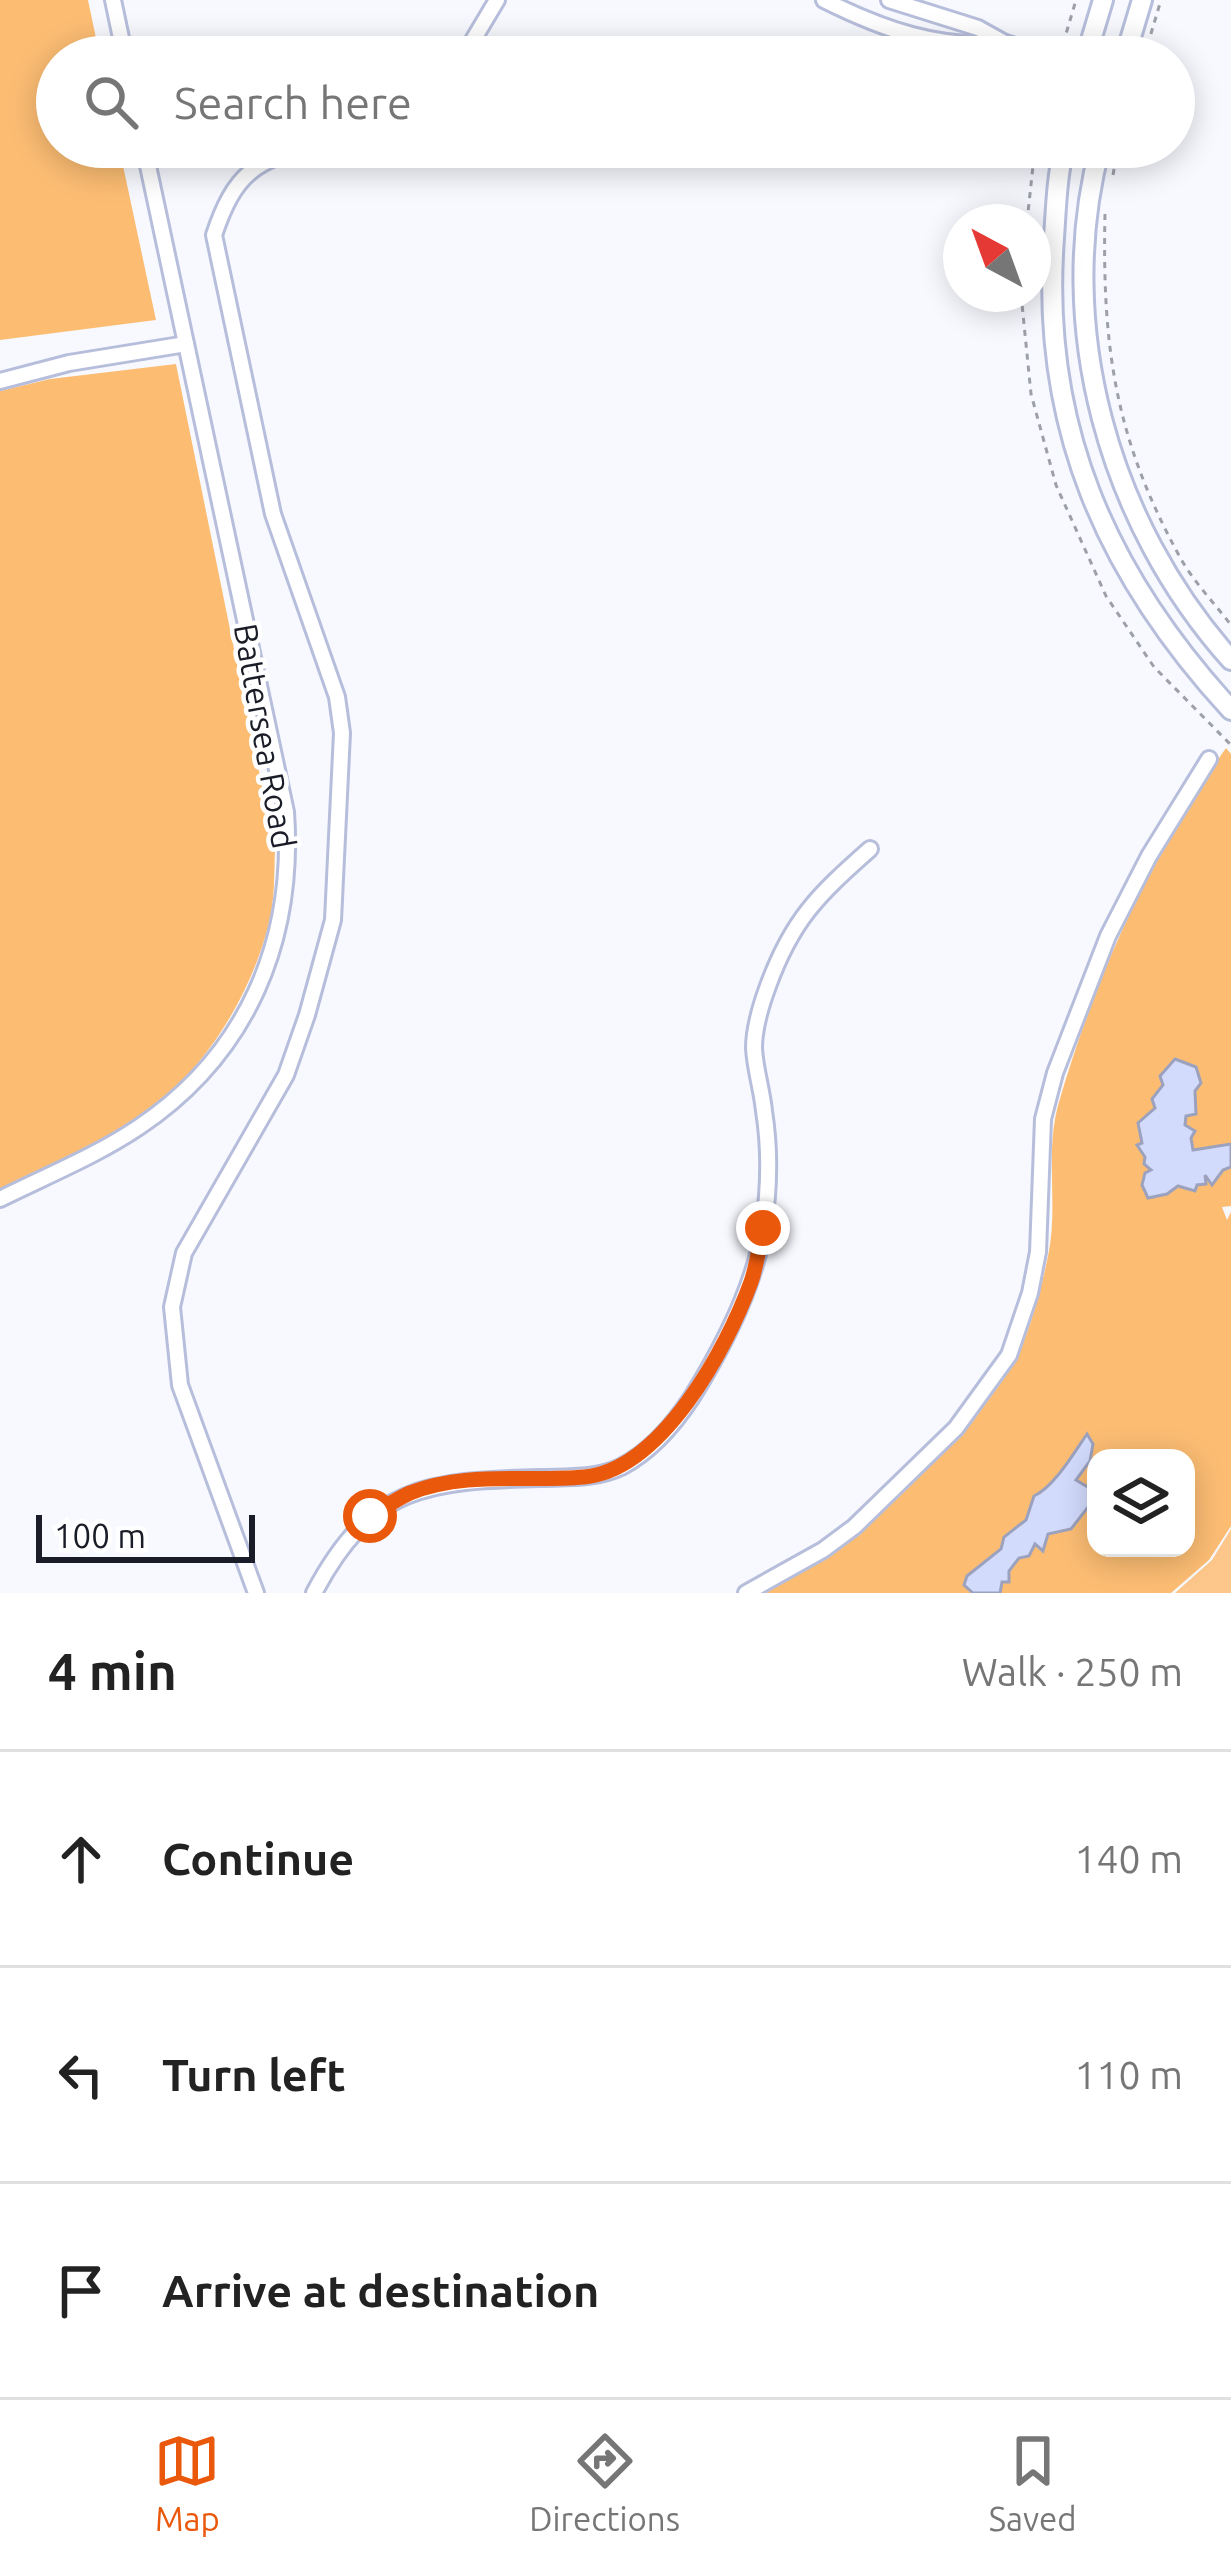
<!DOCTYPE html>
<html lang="en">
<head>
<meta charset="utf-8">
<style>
  body { margin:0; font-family:Ubuntu,sans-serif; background:#f2f2f2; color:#222 }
  .controls { position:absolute; right:36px; bottom:36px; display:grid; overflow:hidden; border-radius:24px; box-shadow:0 6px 30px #0003 }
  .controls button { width:108px; height:108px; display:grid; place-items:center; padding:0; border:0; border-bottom:3px solid #e0e0e0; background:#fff; color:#222; font:60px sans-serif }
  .compass { position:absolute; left:943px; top:204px; width:108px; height:108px; border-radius:50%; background:#fff; box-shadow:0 6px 30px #0003; rotate:319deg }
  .scale { position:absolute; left:36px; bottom:30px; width:219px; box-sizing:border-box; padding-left:12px; border:6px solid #1a1d27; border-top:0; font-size:33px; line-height:42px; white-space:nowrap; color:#1a1d27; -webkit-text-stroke:9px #fff; paint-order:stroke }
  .stop { position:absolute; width:36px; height:36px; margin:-27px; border:9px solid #ea580c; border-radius:50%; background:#fff }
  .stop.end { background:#ea580c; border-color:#fff; box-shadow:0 3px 12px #0008 }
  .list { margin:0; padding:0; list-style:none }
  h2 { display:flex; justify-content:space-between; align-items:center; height:156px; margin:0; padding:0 48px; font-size:51px }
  h2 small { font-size:39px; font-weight:400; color:#767676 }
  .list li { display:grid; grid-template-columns:78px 1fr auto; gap:36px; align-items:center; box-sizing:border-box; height:216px; padding:0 48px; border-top:3px solid #e0e0e0 }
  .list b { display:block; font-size:45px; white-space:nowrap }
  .list em { font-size:39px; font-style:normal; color:#767676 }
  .icon { flex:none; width:66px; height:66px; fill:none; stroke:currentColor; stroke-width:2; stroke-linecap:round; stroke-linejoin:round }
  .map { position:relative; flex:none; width:1231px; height:1593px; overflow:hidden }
  .search { position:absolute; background:#fff; box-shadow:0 6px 30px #0003; left:36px; right:36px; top:36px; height:132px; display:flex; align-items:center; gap:30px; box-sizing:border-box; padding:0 42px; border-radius:66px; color:#767676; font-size:45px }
  .sheet { height:804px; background:#fff }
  nav { display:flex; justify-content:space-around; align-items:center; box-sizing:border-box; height:168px; border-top:3px solid #e0e0e0; background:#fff; font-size:33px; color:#767676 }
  nav a { display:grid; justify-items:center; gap:6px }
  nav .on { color:#ea580c }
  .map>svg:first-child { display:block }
  .green { fill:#fdc78b }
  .forest { fill:#fcbd73; fill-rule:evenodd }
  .water { fill:#d3dbfd; stroke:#9ca2bd; stroke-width:3 }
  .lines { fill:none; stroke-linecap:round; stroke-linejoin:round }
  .minor-casing { stroke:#b7bedb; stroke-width:20 }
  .major-casing { stroke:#b7bedb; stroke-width:24 }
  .path { stroke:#9ea0a8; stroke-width:3; stroke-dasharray:6 6; stroke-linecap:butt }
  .minor { stroke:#fff; stroke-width:14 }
  .major { stroke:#fff; stroke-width:18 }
  .route { stroke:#ea580c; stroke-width:15 }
  .labels { text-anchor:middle; stroke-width:9; stroke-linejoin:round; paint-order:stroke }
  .street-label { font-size:33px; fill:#1a1d27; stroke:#fff }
</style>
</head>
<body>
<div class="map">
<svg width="1231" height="1593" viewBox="0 0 1231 1593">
  <rect width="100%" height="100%" fill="#f7f9ff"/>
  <path class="green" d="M1231,1529V1593H1175L1212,1560Z"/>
  <g class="forest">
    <path d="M0,0H88L100,57H57V147H119L156,320L0,340Z"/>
    <path d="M176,364L275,850C274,874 275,900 269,923C251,995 206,1069 145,1113C101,1145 49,1167 0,1193V391L50,379Z"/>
    <path d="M1226,748L1231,754V1144L1193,1150L1185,1125L1195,1091L1161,1075L1163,1085L1152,1102L1155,1107L1138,1123L1143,1144L1138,1145L1145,1157L1144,1164L1151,1170L1145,1173L1148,1198L1164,1195L1178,1186L1195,1191L1197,1185L1206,1184L1205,1174L1212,1185L1223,1170L1231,1167V1206L1222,1207L1227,1220L1231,1212V1526L1209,1560L1171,1593H1000L1002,1582H1007C1010,1564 1026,1544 1045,1544L1048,1533L1076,1520L1094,1499L1084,1483L1076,1480L1089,1461L1093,1444H1081L1047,1490L1032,1502L1026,1520L1004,1537L1001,1549L973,1573V1593H762C834,1558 866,1527 921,1472C958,1436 995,1399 1019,1352C1030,1331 1043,1281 1048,1256C1059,1205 1044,1153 1059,1102C1096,975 1150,856 1226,748ZM1096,1458H1186V1548H1096Z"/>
  </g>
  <g class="water">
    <path d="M1175,1059L1196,1067L1201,1083L1195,1091L1196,1114L1186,1116L1185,1125L1195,1131L1191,1138L1193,1150L1231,1144V1167L1223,1170L1212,1185L1205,1175L1206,1184L1197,1185L1195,1191L1178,1186L1167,1194L1148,1198L1142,1185L1145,1173L1151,1170L1144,1164L1145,1157L1137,1145L1142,1143L1138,1123L1155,1108L1152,1099L1163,1085L1160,1076Z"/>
    <path d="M1087,1434L1093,1444L1090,1461L1076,1480L1091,1489L1092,1502L1071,1529L1048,1534L1043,1551L1035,1544L1029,1556L1019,1558L1009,1571V1582H1002L1000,1593H973L964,1585L967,1576L1001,1549L1004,1537L1026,1520L1034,1496C1054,1487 1074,1453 1087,1434Z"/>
  </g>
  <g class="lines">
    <defs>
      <g id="minor">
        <path d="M113,0L125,57"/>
        <path d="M824,0C882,29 940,50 1005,43"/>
        <path d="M889,0L978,28L1005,43L1056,57"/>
        <path d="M463,57L497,0"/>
        <path d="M0,381L69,363L186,344"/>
        <path d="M0,1199C46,1176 96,1156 139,1127C248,1054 295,940 286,812L144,147"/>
        <path d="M256,1593L180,1385L172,1307L184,1253L286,1075L307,1015L333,920L342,733L337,697L273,514L214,235C234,175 255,158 316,147"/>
        <path d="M314,1593C371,1485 427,1481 540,1478C568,1477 596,1479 621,1467C650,1452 675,1423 692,1397C723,1347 754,1288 763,1230C769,1192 770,1149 764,1111C762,1090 755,1069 754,1048C754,1027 761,1005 768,986C792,920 818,895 870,849"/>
        <path d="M746,1593L823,1550L854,1527L956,1428L1009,1355L1030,1293L1038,1252L1043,1119L1055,1073L1108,936L1149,856L1209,759"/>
      </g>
      <g id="major">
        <path d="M1086,57L1103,0"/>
        <path d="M1125,57L1142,0"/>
        <path d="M1064,147C1057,177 1056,207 1054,238C1040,425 1106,574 1231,710"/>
        <path d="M1100,147C1053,325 1109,524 1231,660"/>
      </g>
    </defs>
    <use href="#minor" class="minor-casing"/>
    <use href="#major" class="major-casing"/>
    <g class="path">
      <path d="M1063,44L1076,0"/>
      <path d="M1144,57L1161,0"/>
      <path d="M1113,175L1118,147"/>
      <path d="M1105,214C1102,347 1115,440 1181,559C1194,582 1215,604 1231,625"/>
      <path d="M1027,222L1035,147"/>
      <path d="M1021,294L1031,394L1056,485L1106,596L1154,667L1231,745"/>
    </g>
    <use href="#minor" class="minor"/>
    <use href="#major" class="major"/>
  </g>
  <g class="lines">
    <path class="route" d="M370,1516C383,1509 396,1499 410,1493C465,1471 527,1482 584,1477C662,1470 727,1348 751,1282C757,1265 759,1246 763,1228"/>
  </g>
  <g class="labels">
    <g class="street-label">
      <text transform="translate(265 736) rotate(80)" y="12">Battersea Road</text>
    </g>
  </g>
</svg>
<div class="controls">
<button><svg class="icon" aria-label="layers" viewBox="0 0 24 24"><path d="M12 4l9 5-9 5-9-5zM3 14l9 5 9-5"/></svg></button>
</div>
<svg class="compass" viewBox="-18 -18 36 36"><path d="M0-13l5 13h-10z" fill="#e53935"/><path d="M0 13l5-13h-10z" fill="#767676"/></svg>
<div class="scale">100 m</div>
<div class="stop" style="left:370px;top:1516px"></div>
<div class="stop end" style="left:763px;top:1228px"></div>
<div class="search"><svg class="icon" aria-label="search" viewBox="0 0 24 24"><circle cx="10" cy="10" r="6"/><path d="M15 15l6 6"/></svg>Search here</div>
</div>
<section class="sheet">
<h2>4 min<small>Walk · 250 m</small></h2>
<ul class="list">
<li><svg class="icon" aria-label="ahead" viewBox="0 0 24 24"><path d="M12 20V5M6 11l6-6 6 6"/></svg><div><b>Continue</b></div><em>140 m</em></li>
<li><svg class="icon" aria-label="left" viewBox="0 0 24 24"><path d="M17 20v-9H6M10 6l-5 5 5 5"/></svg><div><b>Turn left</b></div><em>110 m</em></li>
<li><svg class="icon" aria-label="arrive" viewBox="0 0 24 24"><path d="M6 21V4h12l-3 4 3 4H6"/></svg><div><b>Arrive at destination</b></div></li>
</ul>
</section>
<nav>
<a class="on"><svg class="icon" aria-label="map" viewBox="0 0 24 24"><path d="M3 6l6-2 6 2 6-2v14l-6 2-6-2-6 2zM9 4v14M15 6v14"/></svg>Map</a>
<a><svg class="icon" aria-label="directions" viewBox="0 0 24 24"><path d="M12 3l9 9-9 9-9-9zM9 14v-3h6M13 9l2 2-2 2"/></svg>Directions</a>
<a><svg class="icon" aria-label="saved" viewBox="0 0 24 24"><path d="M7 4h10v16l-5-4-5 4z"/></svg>Saved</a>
</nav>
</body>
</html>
